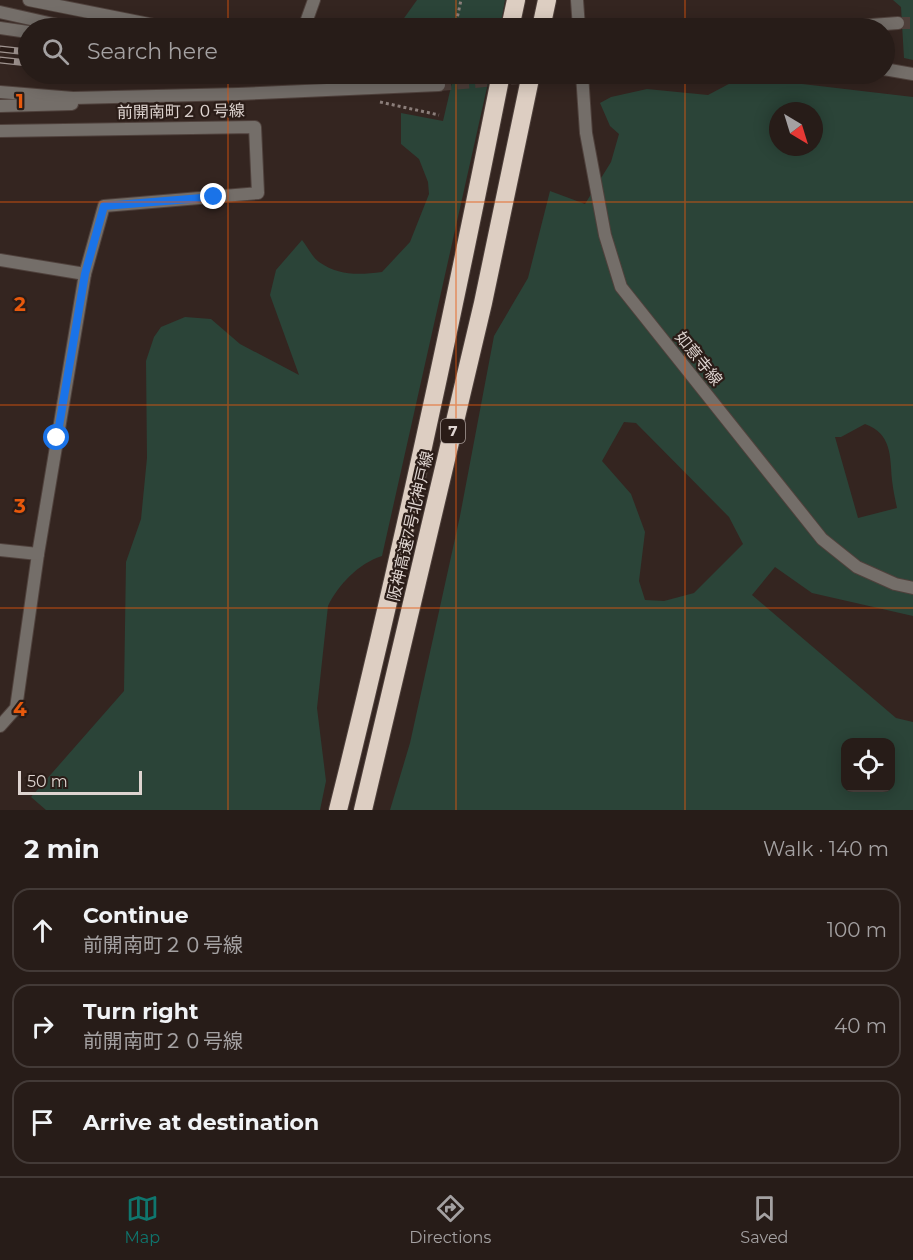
<!DOCTYPE html>
<html lang="en">
<head>
<meta charset="utf-8">
<style>
  body { margin:0; font-family:Montserrat,"Noto Sans JP",sans-serif; background:#2f2521; color:#f1f3f6 }
  .controls { position:absolute; right:18px; bottom:18px; display:grid; overflow:hidden; border-radius:12px; box-shadow:0 3px 15px #0003 }
  .controls button { width:54px; height:54px; display:grid; place-items:center; padding:0; border:0; border-bottom:2px solid #433a37; background:#271c18; color:#f1f3f6; font:30px sans-serif }
  .compass { position:absolute; left:769px; top:102px; width:54px; height:54px; border-radius:50%; background:#271c18; box-shadow:0 3px 15px #0003; rotate:142deg }
  .scale { position:absolute; left:18px; bottom:15px; width:124px; box-sizing:border-box; padding-left:6px; border:3px solid #ded4d0; border-top:0; font-size:16px; line-height:21px; white-space:nowrap; color:#ded4d0; -webkit-text-stroke:4px #2a1c17; paint-order:stroke }
  .stop { position:absolute; width:18px; height:18px; margin:-14px; border:4px solid #1a73e8; border-radius:50%; background:#fff }
  .stop.end { background:#1a73e8; border-color:#fff; box-shadow:0 2px 6px #0008 }
  .list { margin:0; padding:0; list-style:none }
  h2 { display:flex; justify-content:space-between; align-items:center; height:78px; margin:0; padding:0 24px; font-size:26px }
  h2 small { font-size:20px; font-weight:400; color:#a4a1a2 }
  .list li { display:grid; grid-template-columns:39px 1fr auto; gap:18px; align-items:center; box-sizing:border-box; height:84px; margin:0 12px 12px; padding:0 12px; border:2px solid #433a37; border-radius:18px }
  .list b { display:block; font-size:22px; white-space:nowrap }
  .list p { margin:0; font-size:20px; white-space:nowrap; color:#a4a1a2 }
  .list em { font-size:20px; font-style:normal; color:#a4a1a2 }
  .icon { flex:none; width:33px; height:33px; fill:none; stroke:currentColor; stroke-width:2; stroke-linecap:round; stroke-linejoin:round }
  .map { position:relative; flex:none; width:913px; height:810px; overflow:hidden }
  .search { position:absolute; background:#271c18; box-shadow:0 3px 15px #0003; left:18px; right:18px; top:18px; height:66px; display:flex; align-items:center; gap:15px; box-sizing:border-box; padding:0 21px; border-radius:33px; color:#a4a1a2; font-size:22px }
  .sheet { height:366px; background:#271c18 }
  nav { display:flex; justify-content:space-around; align-items:center; box-sizing:border-box; height:84px; border-top:2px solid #433a37; background:#271c18; font-size:16px; color:#a4a1a2 }
  nav a { display:grid; justify-items:center; gap:3px }
  nav .on { color:#0f766e }
  .map>svg:first-child { display:block }
  .green { fill:#2b4438; fill-rule:evenodd }
  .lines { fill:none; stroke-linecap:round; stroke-linejoin:round }
  .tertiary-tunnel { stroke:#4e3f3a; stroke-width:12; stroke-dasharray:12 6; stroke-linecap:butt }
  .minor-casing { stroke:#4f413c; stroke-width:14 }
  .tertiary-casing { stroke:#4f413c; stroke-width:14 }
  .motorway-casing { stroke:#4f413c; stroke-width:20 }
  .path { stroke:#8b7e7a; stroke-width:3; stroke-dasharray:3 3; stroke-linecap:butt }
  .minor { stroke:#746e69; stroke-width:12 }
  .tertiary { stroke:#746e69; stroke-width:12 }
  .motorway { stroke:#ddcec2; stroke-width:18 }
  .rail-casing { stroke:#a19591; stroke-width:7 }
  .rail { stroke:#2a1c17; stroke-width:4.5; stroke-dasharray:14; stroke-linecap:butt }
  .route { stroke:#1a73e8; stroke-width:8 }
  .grid { fill:none; stroke:#e8590c; stroke-width:1.5; stroke-opacity:0.55 }
  .labels { text-anchor:middle; stroke-width:4.5; stroke-linejoin:round; paint-order:stroke }
  .shield { fill:#2a1c17; stroke:#a89d98; stroke-width:1.5 }
  .shield-label { font-size:15px; font-weight:bold; fill:#ded4d0 }
  .street-label { font-size:16px; fill:#ded4d0; stroke:#2a1c17 }
  .grid-label { font-size:20px; text-anchor:middle; font-weight:bold; fill:#e8590c; stroke:#2a1c17; stroke-width:4.5; stroke-linejoin:round; paint-order:stroke }
</style>
</head>
<body>
<div class="map">
<svg width="913" height="810" viewBox="0 0 913 810">
  <rect width="100%" height="100%" fill="#342520"/>
  <g class="green">
    <path d="M417,0H505L500,28H397Z"/>
    <path d="M893,0H913V60L904,58L901,7Z"/>
    <path d="M454,74H490L382,556C359,563 338,585 328,606L317,708L326,781L320,810H46L31,797L124,691L126,562L141,519L147,458L146,361L154,337L161,327L185,317L211,319L240,344L299,375L270,295L276,270L302,240C307,246 312,257 319,262C339,276 359,275 382,272L410,242L429,194L428,182L419,159L401,144V113L443,121Z"/>
    <path d="M742,77L913,97V616L812,593L775,567L752,595L896,718L913,722V810H390L410,743L460,516L494,336L528,278L550,191L585,204L611,162L619,134L610,126L600,103L611,97L647,89L708,95ZM778,111H814V147H778ZM624,422L636,423L729,517L743,544L694,593L664,601L645,600L639,581L645,532L631,494L602,461ZM865,424C892,434 890,456 892,480C893,489 895,499 897,508L858,518L835,437H841ZM846,742H890V788H846Z"/>
  </g>
  <g class="lines">
    <g class="tertiary-tunnel">
      <path d="M898,23H913"/>
      <path d="M439,85L567,74"/>
    </g>
    <defs>
      <g id="minor">
        <path d="M29,0L169,28"/>
        <path d="M304,28L314,0"/>
        <path d="M0,131L255,127L258,193L104,206L85,274L38,554L16,708L0,726"/>
        <path d="M0,260L85,274"/>
        <path d="M0,550L38,554"/>
      </g>
      <g id="tertiary">
        <path d="M577,0L579,28"/>
        <path d="M0,12L71,28"/>
        <path d="M0,28L28,32"/>
        <path d="M831,28L898,23"/>
        <path d="M884,69L913,74"/>
        <path d="M582,74L586,133L605,235L621,287L822,539L857,567L895,584L913,588"/>
        <path d="M0,92L73,98L238,94L439,85"/>
        <path d="M0,106L72,104"/>
      </g>
      <g id="motorway">
        <path d="M510,28L516,0"/>
        <path d="M541,28L547,0"/>
        <path d="M338,810C399,566 452,320 501,74"/>
        <path d="M363,810L483,303L531,74"/>
      </g>
    </defs>
    <use href="#minor" class="minor-casing"/>
    <use href="#tertiary" class="tertiary-casing"/>
    <use href="#motorway" class="motorway-casing"/>
    <g class="path">
      <path d="M455,28L461,0"/>
      <path d="M380,102L439,115"/>
    </g>
    <use href="#minor" class="minor"/>
    <use href="#tertiary" class="tertiary"/>
    <use href="#motorway" class="motorway"/>
    <defs>
      <g id="rail">
        <path d="M0,49L28,52"/>
        <path d="M0,60L28,63"/>
        <path d="M128,74H136"/>
      </g>
    </defs>
    <use href="#rail" class="rail-casing"/>
    <use href="#rail" class="rail"/>
  </g>
  <g class="lines">
    <path class="route" d="M57,438L85,274L104,206L214,197"/>
  </g>
  <path class="grid" d="M228,0V28M456,0V28M685,0V28M228,74V810M456,74V810M685,74V810M0,202H913M0,405H913M0,608H913"/>
  <g class="labels">
    <rect class="shield" x="441" y="419" width="24" height="24" rx="4.5"/>
    <g class="shield-label">
      <text x="453" y="436">7</text>
    </g>
    <g class="street-label">
      <text transform="translate(181 111) rotate(-1)" y="6">前開南町２０号線</text>
      <text transform="translate(699 358) rotate(51)" y="6">如意寺線</text>
      <text transform="translate(410 526) rotate(-77)" y="6">阪神高速7号北神戸線</text>
    </g>
  </g>
  <g class="grid-label">
    <text x="20" y="108">1</text>
    <text x="20" y="311">2</text>
    <text x="20" y="513">3</text>
    <text x="20" y="716">4</text>
  </g>
</svg>
<div class="controls">
<button><svg class="icon" aria-label="locate" viewBox="0 0 24 24"><circle cx="12" cy="12" r="6"/><path d="M12 2v4M12 18v4M2 12h4M18 12h4"/></svg></button>
</div>
<svg class="compass" viewBox="-18 -18 36 36"><path d="M0-13l5 13h-10z" fill="#e53935"/><path d="M0 13l5-13h-10z" fill="#a4a1a2"/></svg>
<div class="scale">50 m</div>
<div class="stop" style="left:57px;top:438px"></div>
<div class="stop end" style="left:214px;top:197px"></div>
<div class="search"><svg class="icon" aria-label="search" viewBox="0 0 24 24"><circle cx="10" cy="10" r="6"/><path d="M15 15l6 6"/></svg>Search here</div>
</div>
<section class="sheet">
<h2>2 min<small>Walk · 140 m</small></h2>
<ul class="list">
<li><svg class="icon" aria-label="ahead" viewBox="0 0 24 24"><path d="M12 20V5M6 11l6-6 6 6"/></svg><div><b>Continue</b><p>前開南町２０号線</p></div><em>100 m</em></li>
<li><svg class="icon" aria-label="right" viewBox="0 0 24 24"><path d="M7 20v-9h11M14 6l5 5-5 5"/></svg><div><b>Turn right</b><p>前開南町２０号線</p></div><em>40 m</em></li>
<li><svg class="icon" aria-label="arrive" viewBox="0 0 24 24"><path d="M6 21V4h12l-3 4 3 4H6"/></svg><div><b>Arrive at destination</b></div></li>
</ul>
</section>
<nav>
<a class="on"><svg class="icon" aria-label="map" viewBox="0 0 24 24"><path d="M3 6l6-2 6 2 6-2v14l-6 2-6-2-6 2zM9 4v14M15 6v14"/></svg>Map</a>
<a><svg class="icon" aria-label="directions" viewBox="0 0 24 24"><path d="M12 3l9 9-9 9-9-9zM9 14v-3h6M13 9l2 2-2 2"/></svg>Directions</a>
<a><svg class="icon" aria-label="saved" viewBox="0 0 24 24"><path d="M7 4h10v16l-5-4-5 4z"/></svg>Saved</a>
</nav>
</body>
</html>
